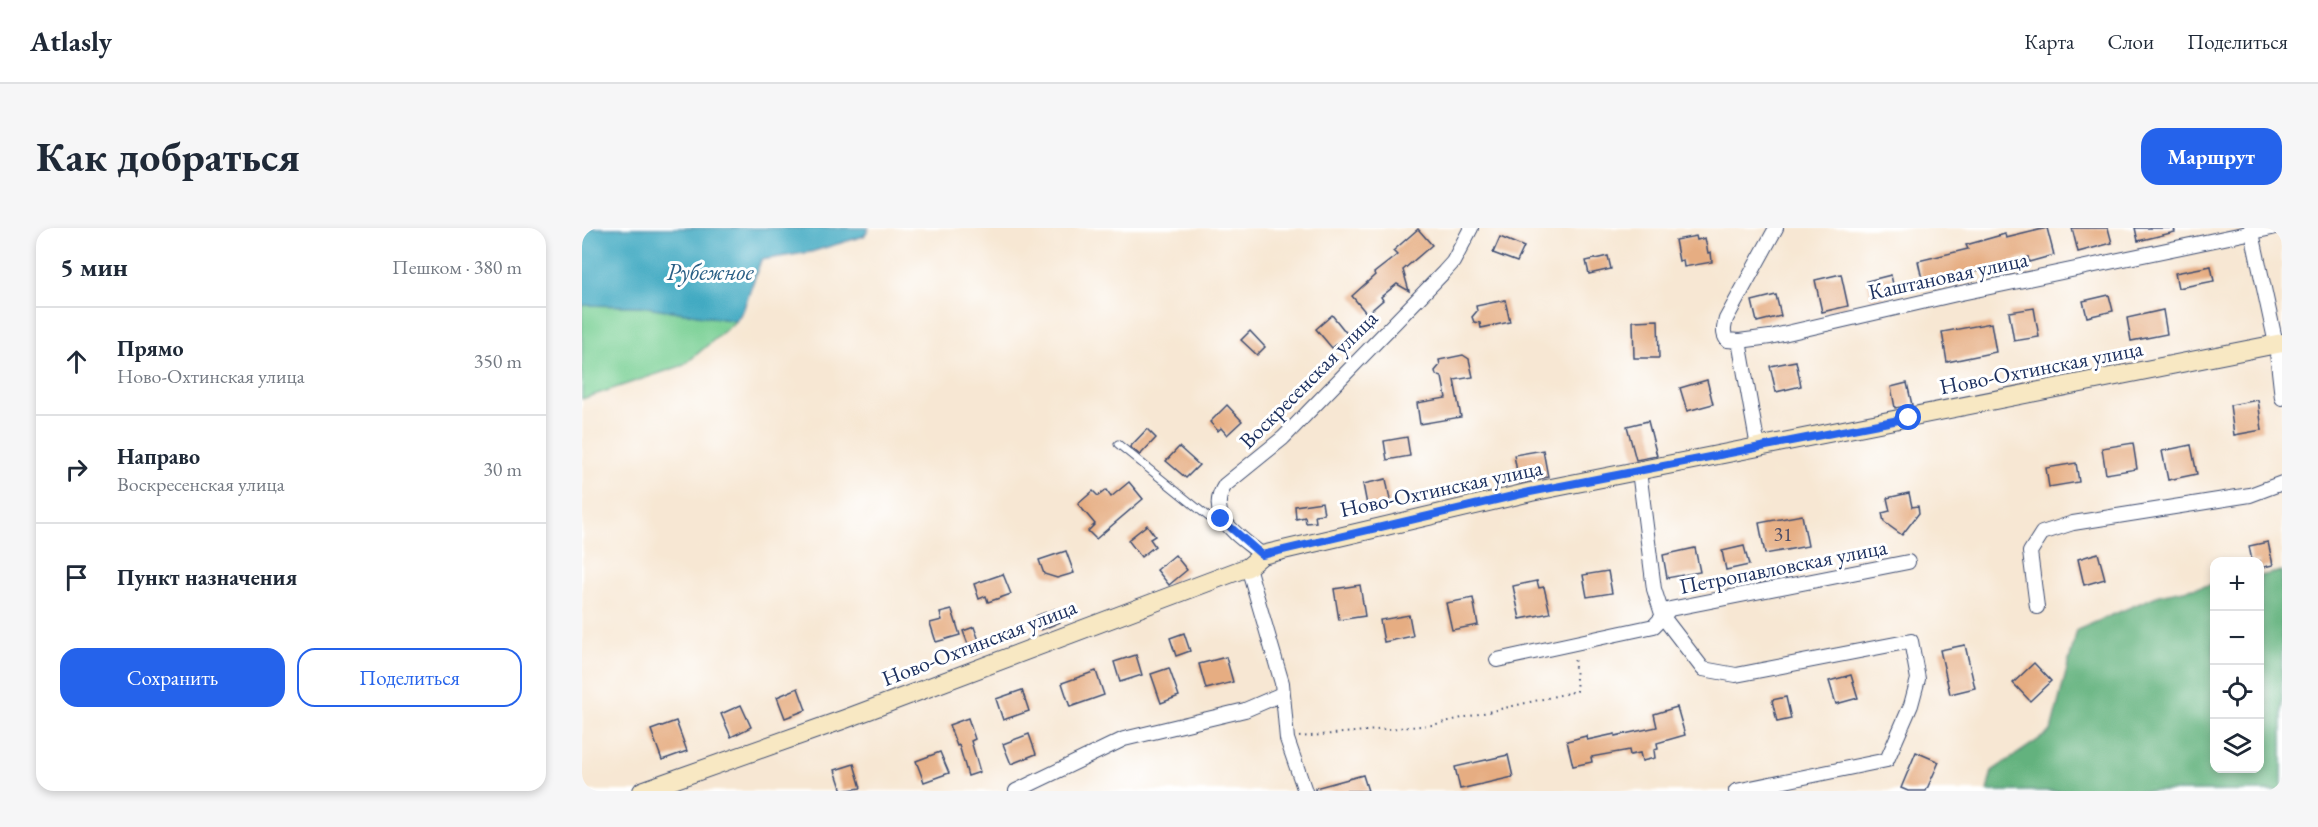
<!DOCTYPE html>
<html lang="ru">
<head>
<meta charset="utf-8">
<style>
  body { margin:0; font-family:"EB Garamond",serif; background:#f6f6f7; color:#1f2937 }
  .controls { position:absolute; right:18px; bottom:18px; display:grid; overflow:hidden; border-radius:12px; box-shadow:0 3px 9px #0003 }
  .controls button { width:54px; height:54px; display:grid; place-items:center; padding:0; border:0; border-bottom:2px solid #e0e1e3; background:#fff; color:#1f2937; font:30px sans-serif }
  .stop { position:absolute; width:18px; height:18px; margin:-14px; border:4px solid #2563eb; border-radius:50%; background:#fff }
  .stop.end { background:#2563eb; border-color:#fff; box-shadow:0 2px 6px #0008 }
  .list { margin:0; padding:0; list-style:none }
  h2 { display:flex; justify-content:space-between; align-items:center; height:78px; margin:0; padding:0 24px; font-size:26px }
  h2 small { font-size:20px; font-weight:400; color:#747a83 }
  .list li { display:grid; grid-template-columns:39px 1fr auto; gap:18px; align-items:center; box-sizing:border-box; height:108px; padding:0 24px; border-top:2px solid #e0e1e3 }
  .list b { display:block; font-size:22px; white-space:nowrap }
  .list p { margin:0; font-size:20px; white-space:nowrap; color:#747a83 }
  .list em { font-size:20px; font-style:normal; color:#747a83 }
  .actions { display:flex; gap:12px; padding:18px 24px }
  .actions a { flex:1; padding:14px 0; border:2px solid #2563eb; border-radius:18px; text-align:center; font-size:21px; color:#2563eb }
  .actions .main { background:#2563eb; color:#fff }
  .icon { flex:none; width:33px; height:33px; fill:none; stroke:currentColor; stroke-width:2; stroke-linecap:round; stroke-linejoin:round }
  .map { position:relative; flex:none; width:1700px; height:563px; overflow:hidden; border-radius:18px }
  header { display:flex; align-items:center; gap:36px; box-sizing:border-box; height:84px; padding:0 30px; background:#fff; border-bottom:2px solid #e0e1e3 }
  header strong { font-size:28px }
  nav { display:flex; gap:33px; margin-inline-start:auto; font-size:21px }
  .intro { display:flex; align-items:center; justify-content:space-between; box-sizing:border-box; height:144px; padding:0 36px }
  h1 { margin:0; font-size:42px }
  .button { padding:15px 27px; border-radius:18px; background:#2563eb; color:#fff; font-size:21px; font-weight:700 }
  main { display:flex; gap:36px; padding:0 36px }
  aside { flex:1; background:#fff; border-radius:18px; box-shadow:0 3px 9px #0003 }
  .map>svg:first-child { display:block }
  .green { fill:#7ad095; stroke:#4a807a; stroke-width:1.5 }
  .forest { fill:#63b27e; stroke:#3f706e; stroke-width:1.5 }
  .water { fill:#42aac2; stroke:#2e6c90; stroke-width:1.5 }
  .building { fill:#e6ad82 }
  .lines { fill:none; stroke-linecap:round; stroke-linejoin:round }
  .lane-casing { stroke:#3c4b70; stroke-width:9 }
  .street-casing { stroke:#3c4b70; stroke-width:16 }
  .secondary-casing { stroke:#3c4b70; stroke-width:20 }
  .path { stroke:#3c4b70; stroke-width:2; stroke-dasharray:1.5 4.5; stroke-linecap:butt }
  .lane { stroke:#fff; stroke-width:7 }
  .street { stroke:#fff; stroke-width:14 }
  .secondary { stroke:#f8e8c3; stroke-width:18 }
  .route { stroke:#2563eb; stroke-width:8 }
  .labels { text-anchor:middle; stroke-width:6; stroke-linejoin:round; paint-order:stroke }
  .number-label { font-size:20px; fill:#4e4e67 }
  .street-label { font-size:22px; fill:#1b2f5e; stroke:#fff }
  .water-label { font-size:24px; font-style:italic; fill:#2b6086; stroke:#fff }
</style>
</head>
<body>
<header>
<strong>Atlasly</strong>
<nav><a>Карта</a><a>Слои</a><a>Поделиться</a></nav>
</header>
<div class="intro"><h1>Как добраться</h1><a class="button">Маршрут</a></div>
<main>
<aside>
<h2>5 мин<small>Пешком · 380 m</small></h2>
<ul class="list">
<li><svg class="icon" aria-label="ahead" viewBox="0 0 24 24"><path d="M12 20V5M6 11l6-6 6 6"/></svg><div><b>Прямо</b><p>Ново-Охтинская улица</p></div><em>350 m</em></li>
<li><svg class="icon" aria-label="right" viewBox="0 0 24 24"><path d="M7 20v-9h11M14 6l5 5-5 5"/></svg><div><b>Направо</b><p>Воскресенская улица</p></div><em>30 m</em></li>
<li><svg class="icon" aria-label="arrive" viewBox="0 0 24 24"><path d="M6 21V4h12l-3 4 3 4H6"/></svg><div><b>Пункт назначения</b></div></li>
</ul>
<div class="actions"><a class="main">Сохранить</a><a>Поделиться</a></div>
</aside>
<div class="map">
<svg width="1700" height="563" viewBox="0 0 1700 563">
  <rect width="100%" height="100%" fill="#fff"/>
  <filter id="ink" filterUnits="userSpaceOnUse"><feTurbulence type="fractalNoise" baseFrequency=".0167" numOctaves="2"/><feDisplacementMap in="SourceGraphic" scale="12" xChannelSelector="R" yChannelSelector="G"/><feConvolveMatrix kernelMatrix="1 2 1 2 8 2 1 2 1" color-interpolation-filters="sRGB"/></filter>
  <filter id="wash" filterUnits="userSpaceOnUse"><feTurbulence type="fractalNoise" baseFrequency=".008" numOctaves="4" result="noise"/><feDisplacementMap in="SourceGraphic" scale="24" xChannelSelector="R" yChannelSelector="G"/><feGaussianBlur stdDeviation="1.35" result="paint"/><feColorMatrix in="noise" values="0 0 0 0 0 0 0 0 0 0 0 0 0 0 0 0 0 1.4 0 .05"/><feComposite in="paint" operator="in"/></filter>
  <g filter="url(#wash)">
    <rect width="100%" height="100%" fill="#f7e7d3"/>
    <path class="green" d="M0,77L59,78L154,93L102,137L0,171Z"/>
    <path class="forest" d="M1700,343V563H1405L1410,543L1469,503L1495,402L1577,367L1632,356V540H1678V348Z"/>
    <path class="water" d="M0,0H287L282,8L229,24L179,32L161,83L154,93L59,78L0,77Z"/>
    <g id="blocks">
      <g class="building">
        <path d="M1465,0L1472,27L1447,34L1446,29L1374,49L1375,52L1342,60L1336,33L1386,21L1384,17L1423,6L1424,10Z"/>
        <path d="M1490,0H1526L1530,15L1496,24Z"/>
        <path d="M1553,0H1592L1593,4L1556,13Z"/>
        <path d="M836,1L850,17L821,42L827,63L815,56L799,69L801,72L785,86L770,68L793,47L792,45L815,27L811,23Z"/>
        <path d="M1114,8L1115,12L1123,10L1126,25L1129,24L1130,34L1102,39L1101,32L1097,33L1093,12Z"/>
        <path d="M918,9L942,19L935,34L911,25Z"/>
        <path d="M1026,28L1029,41L1007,46L1004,33Z"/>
        <path d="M1629,38L1632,53L1596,60L1593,45Z"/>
        <path d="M1259,46L1266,78L1240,84L1233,52Z"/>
        <path d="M1309,47L1313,66L1289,72L1285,53Z"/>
        <path d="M1194,67L1199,88L1175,94L1170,73Z"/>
        <path d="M1527,67L1531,83L1505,89L1501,73Z"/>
        <path d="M923,72L928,94L899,100L898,95L892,94L890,89L895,83L894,78Z"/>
        <path d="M1452,80L1457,109L1432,113L1427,84Z"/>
        <path d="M1581,82L1585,106L1549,113L1545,90Z"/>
        <path d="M750,87L766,107L750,120L734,101Z"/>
        <path d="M1076,92L1077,130H1052L1051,93Z"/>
        <path d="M1409,95L1414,124L1365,134L1360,104Z"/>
        <path d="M668,103L683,119L675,127L659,112Z"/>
        <path d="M881,127L887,131L891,149L872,152L879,189L838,196L835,175L864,170L860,149L854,147L853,143L858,137L857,132Z"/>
        <path d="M1214,133L1219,158L1194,164L1188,138Z"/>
        <path d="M1125,152L1131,176L1105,183L1098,160Z"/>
        <path d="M1325,155L1330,177L1313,180L1309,159Z"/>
        <path d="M1676,172L1680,202L1652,207L1648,177Z"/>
        <path d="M645,177L660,193L645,207L639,200L636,203L628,194Z"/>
        <path d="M1066,193L1075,228L1054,232L1045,198Z"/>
        <path d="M565,201L574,210L558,227L548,219Z"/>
        <path d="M825,209L828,228L805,232L802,213Z"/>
        <path d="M1551,215L1555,241L1524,246L1520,220Z"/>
        <path d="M1609,217L1615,246L1586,252L1580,223Z"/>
        <path d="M597,219L617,237L604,250L584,233Z"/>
        <path d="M961,222L966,249L937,255L932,227Z"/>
        <path d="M1494,235L1497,254L1467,259L1464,240Z"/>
        <path d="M804,251L809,277L786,282L781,256Z"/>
        <path d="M547,254L561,271L514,311L506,303L513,296L496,276L511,263L516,268L524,262L529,269Z"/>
        <path d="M1327,265L1330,279L1336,278L1337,285L1320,307L1302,294L1300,285L1308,283L1305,270Z"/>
        <path d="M740,274L742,286L733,287L734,294L724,295L723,289L714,291L713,278Z"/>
        <path d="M1220,287L1226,318L1183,326L1177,295Z"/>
        <path d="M565,297L573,308L568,311L573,318L559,329L546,312Z"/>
        <path d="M1686,314L1691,337L1677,340V333H1670L1667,318Z"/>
        <path d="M1162,318L1167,337L1144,342L1140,323Z"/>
        <path d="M1113,320L1118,344L1085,350L1081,327Z"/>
        <path d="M484,323L492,345L475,350L462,346L457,332Z"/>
        <path d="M1516,325L1523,351L1502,357L1496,331Z"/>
        <path d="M593,327L605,342L587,357L575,342Z"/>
        <path d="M1026,343L1030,365L1005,369L1001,347Z"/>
        <path d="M421,346L429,366L406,374L404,368L397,371L392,356Z"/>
        <path d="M955,353L957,360L962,359L968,385L938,391L931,358Z"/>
        <path d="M778,357L783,388L757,392L752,361Z"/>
        <path d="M891,370L896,397L870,402L864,375Z"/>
        <path d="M473,381L478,394L459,402L454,388Z"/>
        <path d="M370,382L378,407L354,414L348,395L360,392L358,385Z"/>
        <path d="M827,387L831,408L802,414L798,392Z"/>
        <path d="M392,399L401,423L390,427L381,403Z"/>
        <path d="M602,405L608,423L594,428L588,410Z"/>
        <path d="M1383,417L1393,460L1368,466L1358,422Z"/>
        <path d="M554,427L560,447L538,454L532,434Z"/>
        <path d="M644,429L651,454L624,461L617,436Z"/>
        <path d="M1452,435L1469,453L1448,473L1431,455Z"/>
        <path d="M587,440L597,468L579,475L569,446Z"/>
        <path d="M514,443L522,467L488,479L480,455Z"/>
        <path d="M1269,447L1276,470L1254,476L1247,453Z"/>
        <path d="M216,460L224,482L203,490L195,469Z"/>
        <path d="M440,462L447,483L421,492L414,471Z"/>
        <path d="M1204,469L1209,491L1195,494L1190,472Z"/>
        <path d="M159,477L169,499L149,509L139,486Z"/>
        <path d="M1095,479L1103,507L1075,515L1076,521L1072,522L1073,530L1060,533L1058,525L1048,527L1047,522L1009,529L1010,534L991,538L985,513L1004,508L1005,512L1033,506V508L1075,499L1072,486Z"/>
        <path d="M386,490L393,511L389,513L398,544L386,548L377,517L375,518L367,497Z"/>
        <path d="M94,493L105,523L80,532L69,502Z"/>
        <path d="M447,506L454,526L429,536L421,516Z"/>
        <path d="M358,524L367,545L342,554L334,533Z"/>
        <path d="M1334,524L1357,534L1344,563H1326L1319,560Z"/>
        <path d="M926,527L931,549L878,561L873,539Z"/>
        <path d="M272,536L279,560L260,563L253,542Z"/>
        <path d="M781,547L786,563H733V560Z"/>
      </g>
    </g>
  </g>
  <g filter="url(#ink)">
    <use href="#blocks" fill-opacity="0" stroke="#3c4b70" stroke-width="1.5"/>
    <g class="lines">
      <defs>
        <path id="lane" d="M536,216L629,291H639"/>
        <g id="street">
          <path d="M1669,0L1694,116L1700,170"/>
          <path d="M1157,113L1188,109L1379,65L1690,0"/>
          <path d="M1176,219L1157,113L1145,112C1140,105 1142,99 1144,91L1194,0"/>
          <path d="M1057,243L1072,361L1081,389L1121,441L1154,447L1329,413L1336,451L1329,477L1305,532L1154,563"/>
          <path d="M680,327C658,308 622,289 643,257L701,210L862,44L871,34L889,0"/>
          <path d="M666,339L700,455L705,511L723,563"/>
          <path d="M1455,379L1448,324L1460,305L1491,295L1668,267L1700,255"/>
          <path d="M915,432L1072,398L1088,381L1326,334"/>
          <path d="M434,563L542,511L663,482L700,466"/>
        </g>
        <path id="secondary" d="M60,563L263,491L666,339L680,327L949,264L1700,115"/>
      </defs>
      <use href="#lane" class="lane-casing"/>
      <use href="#street" class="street-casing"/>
      <use href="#secondary" class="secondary-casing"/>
      <path class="path" d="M717,509L850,497L995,463L992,428"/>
      <use href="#lane" class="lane"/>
      <use href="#street" class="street"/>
      <use href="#secondary" class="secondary"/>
    </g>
  </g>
  <g class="lines" filter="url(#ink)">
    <path class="route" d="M639,291L680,327L948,264L1327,190"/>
  </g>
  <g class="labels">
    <g class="number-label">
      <text x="1201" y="313">31</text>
    </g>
    <g class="street-label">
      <text transform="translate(1366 47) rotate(-12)" y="8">Каштановая улица</text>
      <text transform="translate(1459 139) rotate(-11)" y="8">Ново-Охтинская улица</text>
      <text transform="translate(726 151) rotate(-45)" y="8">Воскресенская улица</text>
      <text transform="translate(859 260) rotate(-12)" y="8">Ново-Охтинская улица</text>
      <text transform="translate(1201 338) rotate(-11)" y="8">Петропавловская улица</text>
      <text transform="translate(397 414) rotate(-21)" y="8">Ново-Охтинская улица</text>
    </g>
    <g class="water-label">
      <text x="128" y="52">Рубежное</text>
    </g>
  </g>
</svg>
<div class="controls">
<button>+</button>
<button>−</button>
<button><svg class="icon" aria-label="locate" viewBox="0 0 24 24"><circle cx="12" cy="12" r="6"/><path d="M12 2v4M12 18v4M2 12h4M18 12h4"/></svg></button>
<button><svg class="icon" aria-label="layers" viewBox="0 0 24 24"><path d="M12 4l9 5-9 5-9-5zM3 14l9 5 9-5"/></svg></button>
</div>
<div class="stop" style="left:1327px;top:190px"></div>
<div class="stop end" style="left:639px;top:291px"></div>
</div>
</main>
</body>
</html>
